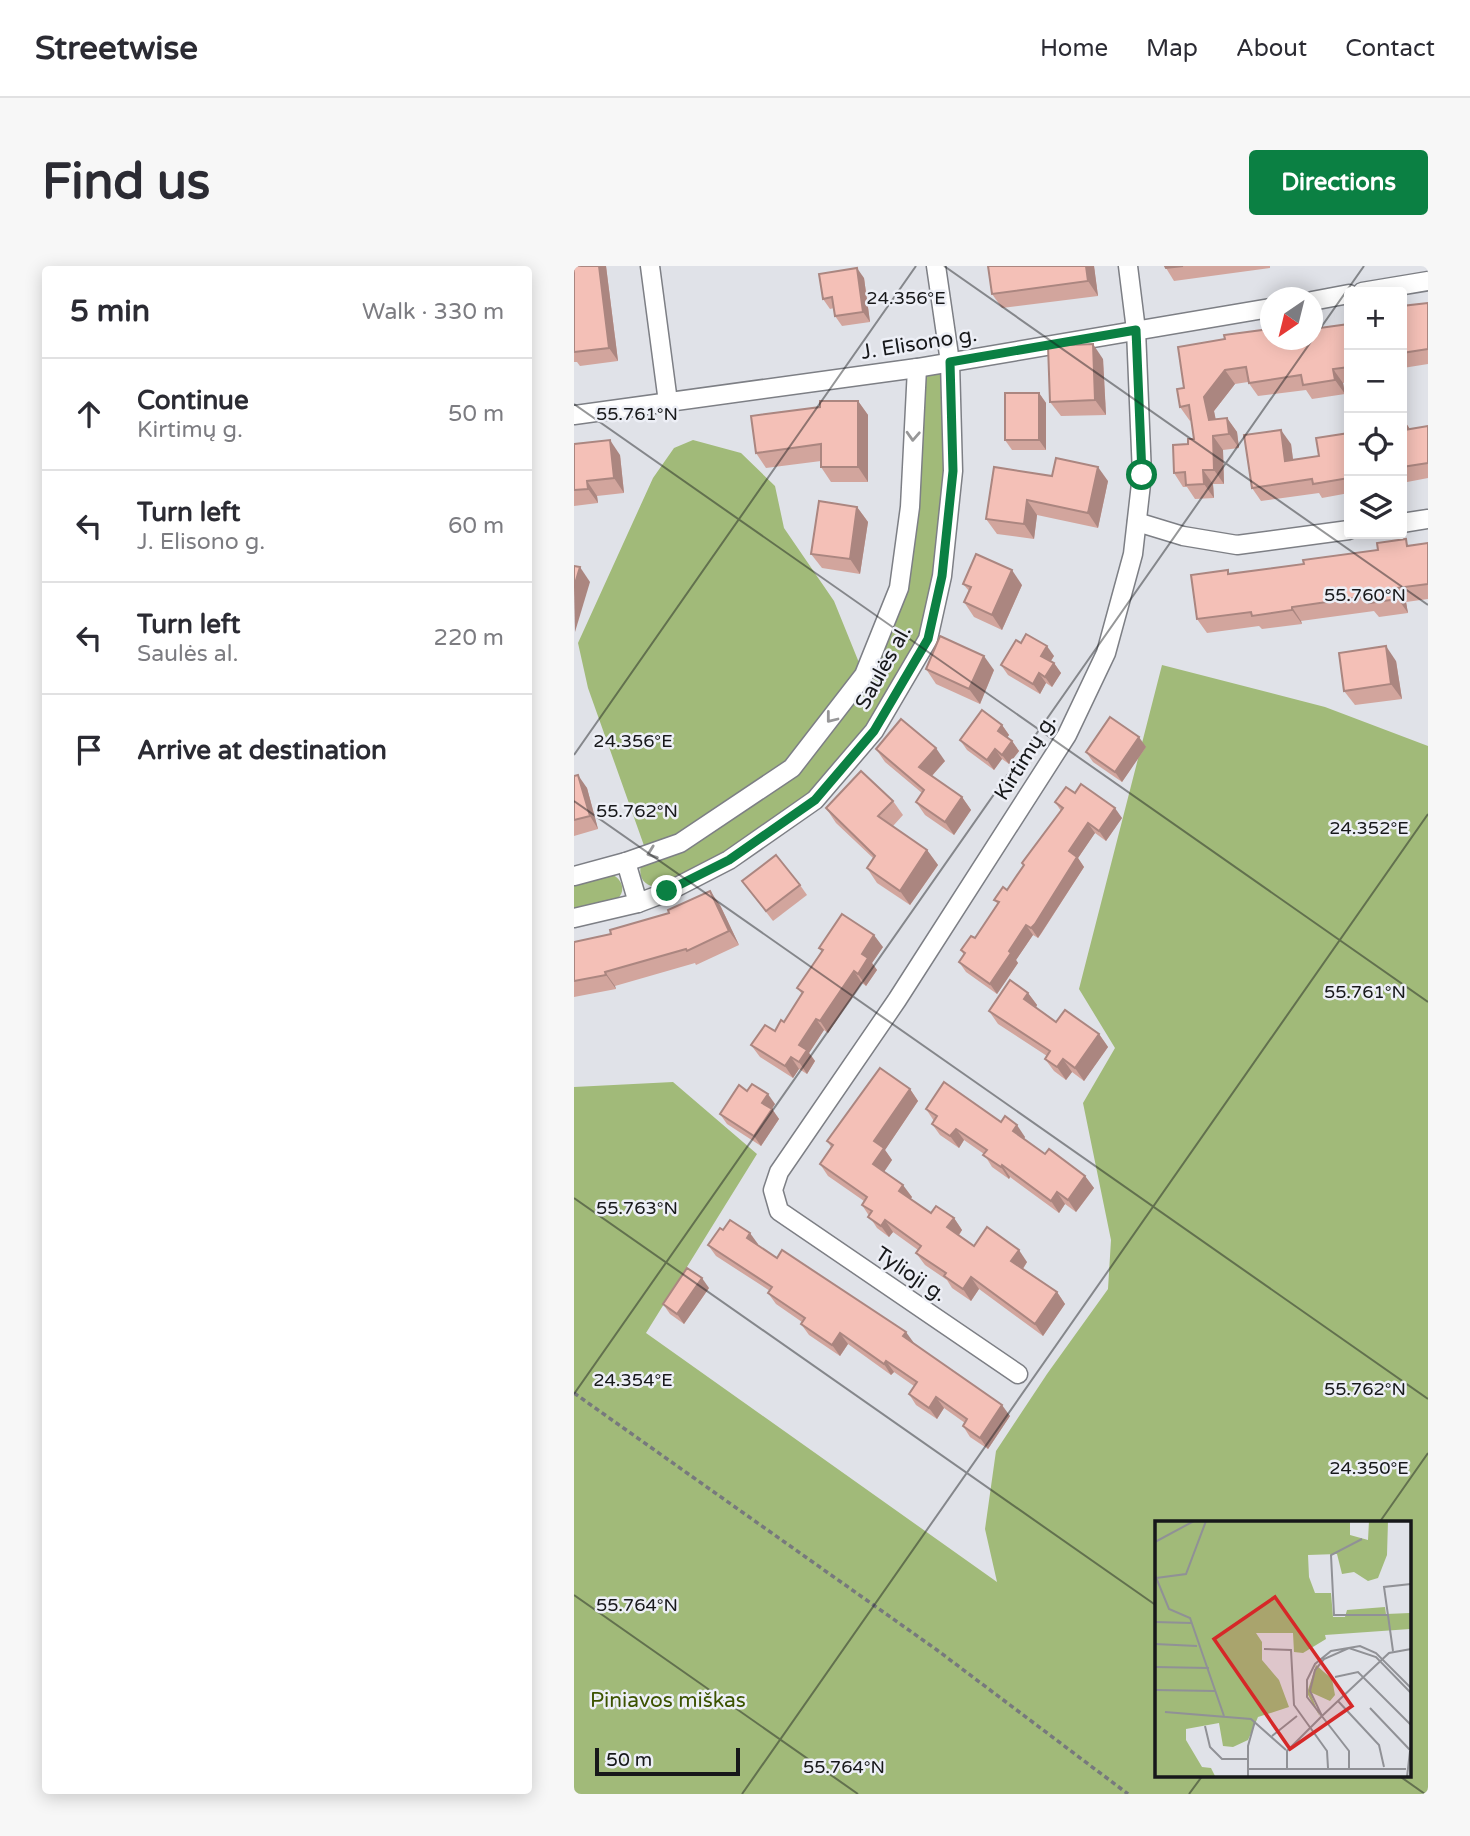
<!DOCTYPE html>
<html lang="en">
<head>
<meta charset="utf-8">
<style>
  body { margin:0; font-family:"Varela Round",sans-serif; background:#f7f7f7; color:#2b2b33 }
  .controls { position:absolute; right:21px; top:21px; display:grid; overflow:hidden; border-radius:7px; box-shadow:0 4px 18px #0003 }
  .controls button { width:63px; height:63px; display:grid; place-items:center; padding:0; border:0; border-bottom:2px solid #e1e1e2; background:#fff; color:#2b2b33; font:35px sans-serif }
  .compass { position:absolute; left:686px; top:21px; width:63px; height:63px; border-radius:50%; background:#fff; box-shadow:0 4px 18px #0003; rotate:215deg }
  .scale { position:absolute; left:21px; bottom:18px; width:145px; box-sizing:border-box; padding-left:7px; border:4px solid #17181a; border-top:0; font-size:19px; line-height:24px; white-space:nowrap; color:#17181a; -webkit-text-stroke:5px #edeff6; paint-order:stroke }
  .stop { position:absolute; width:21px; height:21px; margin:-16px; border:5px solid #0b8043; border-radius:50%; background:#fff }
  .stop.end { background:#0b8043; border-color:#fff; box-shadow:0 2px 7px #0008 }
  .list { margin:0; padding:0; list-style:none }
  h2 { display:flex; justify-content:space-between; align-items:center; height:91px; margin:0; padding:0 28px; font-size:30px }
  h2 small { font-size:23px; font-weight:400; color:#7c7c81 }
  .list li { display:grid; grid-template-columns:46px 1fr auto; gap:21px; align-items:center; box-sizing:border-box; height:112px; padding:0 28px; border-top:2px solid #e1e1e2 }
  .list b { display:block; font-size:26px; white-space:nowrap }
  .list p { margin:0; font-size:23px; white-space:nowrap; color:#7c7c81 }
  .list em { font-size:23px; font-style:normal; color:#7c7c81 }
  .icon { flex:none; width:38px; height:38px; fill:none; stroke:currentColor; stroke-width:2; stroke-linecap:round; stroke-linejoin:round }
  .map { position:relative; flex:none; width:854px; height:1528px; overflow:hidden; border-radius:7px }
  header { display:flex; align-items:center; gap:42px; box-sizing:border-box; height:98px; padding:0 35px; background:#fff; border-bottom:2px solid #e1e1e2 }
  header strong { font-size:33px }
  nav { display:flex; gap:38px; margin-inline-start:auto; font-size:24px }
  .intro { display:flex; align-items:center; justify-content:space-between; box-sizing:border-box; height:168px; padding:0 42px }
  h1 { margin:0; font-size:49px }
  .button { padding:18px 32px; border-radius:7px; background:#0b8043; color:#fff; font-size:24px; font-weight:700 }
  main { display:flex; gap:42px; padding:0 42px }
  aside { flex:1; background:#fff; border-radius:7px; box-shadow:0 4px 18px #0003 }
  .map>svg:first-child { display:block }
  .green { fill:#a1ba79; fill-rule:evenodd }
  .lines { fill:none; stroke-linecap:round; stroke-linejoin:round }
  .street-casing { stroke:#7d7f85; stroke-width:21 }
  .path { stroke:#77797d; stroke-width:3.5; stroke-dasharray:5 3.5; stroke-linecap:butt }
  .street { stroke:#fff; stroke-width:18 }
  .wall { fill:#d2a59d }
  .shaded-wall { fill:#ab8680 }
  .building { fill:#f4c0b7; stroke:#ab8680; stroke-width:2 }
  .oneway { stroke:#979798 }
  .route { stroke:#0b8043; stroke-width:9 }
  .ticks { fill:none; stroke:#17181a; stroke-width:2; stroke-opacity:0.45 }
  .labels { text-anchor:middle; stroke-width:5; stroke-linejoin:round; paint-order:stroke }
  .street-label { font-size:21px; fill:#17181a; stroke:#edeff6 }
  .park-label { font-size:21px; fill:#3c5300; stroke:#edeff6 }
  .inset-road { fill:none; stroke:#909196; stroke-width:2 }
  .view { fill:#d62828; fill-opacity:0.15; stroke:#d62828; stroke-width:3.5 }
  .inset-edge { fill:none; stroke:#17181a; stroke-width:3.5 }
  .ticks-label { font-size:18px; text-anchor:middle; fill:#17181a; stroke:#edeff6; stroke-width:5; stroke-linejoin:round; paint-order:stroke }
</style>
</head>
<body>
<header>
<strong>Streetwise</strong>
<nav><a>Home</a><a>Map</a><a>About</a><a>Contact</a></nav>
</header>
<div class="intro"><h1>Find us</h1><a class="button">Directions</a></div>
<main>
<aside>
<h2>5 min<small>Walk · 330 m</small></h2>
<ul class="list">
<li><svg class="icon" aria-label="ahead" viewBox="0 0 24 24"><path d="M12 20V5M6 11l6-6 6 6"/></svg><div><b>Continue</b><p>Kirtimų g.</p></div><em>50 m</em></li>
<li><svg class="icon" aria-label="left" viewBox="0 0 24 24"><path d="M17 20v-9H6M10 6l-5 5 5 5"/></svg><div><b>Turn left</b><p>J. Elisono g.</p></div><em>60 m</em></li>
<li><svg class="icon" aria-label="left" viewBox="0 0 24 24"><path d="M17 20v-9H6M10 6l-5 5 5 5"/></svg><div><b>Turn left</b><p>Saulės al.</p></div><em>220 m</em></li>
<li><svg class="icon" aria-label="arrive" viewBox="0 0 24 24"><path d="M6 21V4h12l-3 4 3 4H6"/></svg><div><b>Arrive at destination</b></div></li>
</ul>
</aside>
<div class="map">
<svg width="854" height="1528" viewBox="0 0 854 1528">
  <rect width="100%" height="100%" fill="#e0e2e8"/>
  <g class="green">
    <path d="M368,104L373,203L359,324L345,372L326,413L297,461L238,526L153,589L86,622C70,620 64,613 67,598L220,505L292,413L329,321L351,108Z"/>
    <path d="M119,174L167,187L201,220L210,262L260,335L290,409L218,502L73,588L14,422L4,377L79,212L100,182Z"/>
    <path d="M588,399L751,441L854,480V1528H0V821L99,816L183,888L72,1067L423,1316L411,1263L422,1185L473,1108L534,1023L537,974L509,837L541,782L505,723ZM583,1257H835V1509H583Z"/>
    <path d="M33,607C39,608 44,611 47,617C56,640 14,642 0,645V618Z"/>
  </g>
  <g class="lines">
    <defs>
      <g id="street">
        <path d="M76,0L94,136"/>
        <path d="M788,26L854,15"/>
        <path d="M738,35L775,28"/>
        <path d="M0,149L343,102L696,42"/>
        <path d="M563,256L609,270L663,279L775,264"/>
        <path d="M828,257L854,253"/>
        <path d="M52,596L64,637"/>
        <path d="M0,610L52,596L106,577L218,502L290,409L325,322L336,241L343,102"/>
        <path d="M0,652L64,637L93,626L155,594L241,534L300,465L354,373L368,310L379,205L376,96L362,0"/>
        <path d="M444,1108L205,945L199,924L205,906L323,734L493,469L532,387L559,288L568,209L562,64L554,0"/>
      </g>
    </defs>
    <use href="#street" class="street-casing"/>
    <path class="path" d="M0,1127L363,1384L554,1528"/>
    <use href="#street" class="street"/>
  </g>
  <g class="wall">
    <path d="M0,0H32L44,95L6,100L3,96H0Z"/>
    <path d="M520,0L524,30L428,42L418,28Z"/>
    <path d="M591,0H696V2L600,15L592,2Z"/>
    <path d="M290,12L296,56L268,60L261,50L260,42L256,43L249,33Z"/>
    <path d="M854,37V98L829,102L830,108L828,109V40Z"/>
    <path d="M775,58V116L769,117L771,128L738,133L732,124L684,130L674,116L661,118L640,145L641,153L653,152L663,166L665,182L649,184L650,218H639L640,232L621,233L613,221H609L600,207L614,178L620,173L617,154L616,155L606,141L610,122L696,74Z"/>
    <path d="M529,93L532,149L487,150L476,136Z"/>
    <path d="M465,127L472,137V184H438L431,174Z"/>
    <path d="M284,135L294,149V216H257L247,201V195L192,202L182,187L246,141Z"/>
    <path d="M828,151L836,163L854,160V212L828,217Z"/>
    <path d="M775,167V227L748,232L745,227L687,235L678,222L717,178L719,194L745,190Z"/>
    <path d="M0,178L46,189L50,227L23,230L24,237L0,240Z"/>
    <path d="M478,210L534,215L524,262L463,249L460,273L423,268L412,253Z"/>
    <path d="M283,241L294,256L286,308L248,302L237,288Z"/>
    <path d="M854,277V333L832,336L834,347L805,351L800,345L727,355L728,358L688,363L685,360L633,367L623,353L656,308L730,298Z"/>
    <path d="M389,318L448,319L428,364L400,351L390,336L395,325Z"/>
    <path d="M447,377L480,390L477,395L480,397L487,407L478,421L472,417L466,428L434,409L427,399Z"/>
    <path d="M822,395L828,433L781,439L770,425Z"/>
    <path d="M352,403L420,404L406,438L362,418Z"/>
    <path d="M428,459L435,469L433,471L438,475L445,485L435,498L428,493L420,504L393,484L386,474Z"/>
    <path d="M572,481L548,516L519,496L512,486Z"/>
    <path d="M302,483L371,495L358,510L388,531L397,544L380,569L351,549L342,536L348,527L311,496Z"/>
    <path d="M0,510L13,522L24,563L0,570Z"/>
    <path d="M501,527L548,552L532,575L521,567L504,592L510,601L467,668L464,672L459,669L442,694L444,697L423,728L392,706L385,696L390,689L387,684L401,672L424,638L420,634L433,624L450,599L448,597L487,545L481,536Z"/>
    <path d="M319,535L329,549L319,560L353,584L364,599L336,639L303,617L293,602L299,592L262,557L252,542Z"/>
    <path d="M168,615L226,619L233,629L199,655Z"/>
    <path d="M146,639L165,679L122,699L121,697L41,720L42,723L0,731V676L37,668Z"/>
    <path d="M309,681L298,697L303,704L292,720L288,717L254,767L250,764L235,787L241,795L233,808L225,803L219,812L186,791L177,779L201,765L210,756L228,728L223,722L248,686L245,682Z"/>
    <path d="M454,727L463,739L462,742L482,756L525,768L534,781L510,815L498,806L492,814L480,805L471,793L473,790L424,758L415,745Z"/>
    <path d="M336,823L344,835L311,884L318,894L310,906L338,931L336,933L357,947L380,952L388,964L385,969L400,980L453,996L449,1003L483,1026L491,1038L469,1070L405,1023L397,1035L378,1022L373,1014L351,999L342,987L344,984L319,966L315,971L303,962L288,939L290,935L254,910L246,898L257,881L253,875Z"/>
    <path d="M173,825L201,838L198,843L205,853L187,880L153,858L146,848Z"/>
    <path d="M352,843L427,856L451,871L450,873L471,888L511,910L520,922L502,946L491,938L485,947L436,911L435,913L418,901L410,888L390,874L385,882L366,869L358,858L360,855Z"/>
    <path d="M149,964L184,978L183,979L203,992L340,1077L436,1150L414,1183L396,1171L389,1160L391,1157L370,1142L363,1153L342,1139L335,1128L340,1120L320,1106L317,1109L274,1078L266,1090L235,1069L227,1058L228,1056L202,1038L194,1027L196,1025L142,990L134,979Z"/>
    <path d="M135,1022L110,1058L96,1048L89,1038Z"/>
  </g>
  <g class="shaded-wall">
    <path d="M25,0H32L44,95L35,82Z"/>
    <path d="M512,0H520L524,30L514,15Z"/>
    <path d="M283,2L290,12L296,56L289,46Z"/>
    <path d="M519,78L529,93L532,149L521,134Z"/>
    <path d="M759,103L769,117L771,128L761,114Z"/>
    <path d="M651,104L661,118L640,145L645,168L635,154L630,131Z"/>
    <path d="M465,127L472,137V184L465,174Z"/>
    <path d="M284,135L294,149V216L284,201Z"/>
    <path d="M828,151L837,165L830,164Z"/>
    <path d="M653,152L663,166L665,182L655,168Z"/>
    <path d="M707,164L717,178L721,209L711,195Z"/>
    <path d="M639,170L649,184L650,218L640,204Z"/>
    <path d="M36,174L46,189L50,227L40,212Z"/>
    <path d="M524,201L534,215L524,262L514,247Z"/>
    <path d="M629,204L639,218L640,232L630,218Z"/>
    <path d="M13,215L23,230L24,237L14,223Z"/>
    <path d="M453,234L463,249L460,273L450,258Z"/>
    <path d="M283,241L294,256L286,308L276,293Z"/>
    <path d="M6,301L16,316L1,366L0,321Z"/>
    <path d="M438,304L448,319L428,364L418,349Z"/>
    <path d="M822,322L832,336L834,347L824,333Z"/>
    <path d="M718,341L727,355L728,358L718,344Z"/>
    <path d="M473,380L480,390L474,399L467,390Z"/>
    <path d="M812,380L822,395L828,433L817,418Z"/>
    <path d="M410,390L420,404L406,438L395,423Z"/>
    <path d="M480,397L487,407L478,421L471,411Z"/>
    <path d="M465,407L472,417L466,428L459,418Z"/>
    <path d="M428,459L435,469L431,475L424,465Z"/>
    <path d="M565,471L572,481L548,516L541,506Z"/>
    <path d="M438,475L445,485L435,498L428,489Z"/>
    <path d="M362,482L371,495L354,514L345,501Z"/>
    <path d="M421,483L428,493L420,504L413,494Z"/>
    <path d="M4,509L13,522L24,563L16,550Z"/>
    <path d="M388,531L397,544L380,569L371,556Z"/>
    <path d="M541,542L548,552L532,575L525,565Z"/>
    <path d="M514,557L521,567L504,592L510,601L464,672L457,662L495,585Z"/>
    <path d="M353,584L364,599L336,639L326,625Z"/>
    <path d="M136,625L146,639L165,679L155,665Z"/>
    <path d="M452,659L459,669L442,694L444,697L423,728L416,718L435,685Z"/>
    <path d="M300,669L309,681L298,697L303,704L292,720L284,708L288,688Z"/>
    <path d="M280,705L288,717L254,767L246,755Z"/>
    <path d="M31,706L41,720L42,723L32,709Z"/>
    <path d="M454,727L463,739L459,746L450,733Z"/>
    <path d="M242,753L250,764L235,787L241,795L233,808L225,796V779Z"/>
    <path d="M525,768L534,781L510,815L501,802Z"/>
    <path d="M217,791L225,803L219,812L211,800Z"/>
    <path d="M489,793L498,806L492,814L483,801Z"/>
    <path d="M336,823L344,835L311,884L318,894L307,910L299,898L300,875Z"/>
    <path d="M194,828L201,838L195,847L188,837Z"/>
    <path d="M198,843L205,853L187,880L180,870Z"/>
    <path d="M443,859L451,871L447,877L439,865Z"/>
    <path d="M382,863L390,874L385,882L376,870Z"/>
    <path d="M428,899L436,911L435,913L427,901Z"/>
    <path d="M511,910L520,922L502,946L494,934Z"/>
    <path d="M329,919L338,931L334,937L325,925Z"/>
    <path d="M483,926L491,938L485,947L477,935Z"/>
    <path d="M380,952L388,964L382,973L373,961Z"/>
    <path d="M311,954L319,966L315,971L307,960Z"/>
    <path d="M176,967L184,978L181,983L173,972Z"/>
    <path d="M445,984L453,996L446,1007L437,995Z"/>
    <path d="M397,1011L405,1023L397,1035L389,1023Z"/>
    <path d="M128,1012L135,1022L110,1058L103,1048Z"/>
    <path d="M483,1026L491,1038L469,1070L461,1058Z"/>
    <path d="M332,1066L340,1077L329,1070Z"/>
    <path d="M266,1067L274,1078L266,1090L258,1079Z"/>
    <path d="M312,1095L320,1106L317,1109L310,1098Z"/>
    <path d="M362,1131L370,1142L363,1153L355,1142Z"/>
    <path d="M428,1139L436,1150L414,1183L406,1172Z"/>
  </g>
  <g class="building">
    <path d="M0,0H25L35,82L0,86Z"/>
    <path d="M414,0H512L514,15L418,28Z"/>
    <path d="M591,0H609L592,2Z"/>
    <path d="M283,2L289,46L261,50L258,31L249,33L245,8Z"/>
    <path d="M854,37V83L828,87V40Z"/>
    <path d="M775,58V101L759,103L761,114L729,119L727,109L675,117L672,101L651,104L630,131L635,154L653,152L655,168L639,170L640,204H629L630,218L612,219L611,206L600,207L599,179L614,178V173H620L615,139L606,141L603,123L610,122L604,81L651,73L650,69L696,63V74H738V63Z"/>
    <path d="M519,78L521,134L476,136L474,80Z"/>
    <rect x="431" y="127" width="34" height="47"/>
    <path d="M246,135H284V201H247V178L182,187L177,150L246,141Z"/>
    <path d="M828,151L830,164L854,160V197L828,201Z"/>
    <path d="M707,164L711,195L745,190L742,172L775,167V212L739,218L738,213L678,222L670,169Z"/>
    <path d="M36,174L40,212L13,215L14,223L0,224V178Z"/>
    <path d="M482,192L524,201L514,247L453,234L450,258L412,253L420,201L478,210Z"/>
    <path d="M245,235L283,241L276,293L237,288Z"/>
    <path d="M832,273L833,280L854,277V318L822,322L824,333L795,337L794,330L718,341V344L678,350L677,346L623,353L617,309L654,304V308L730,298L729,294L804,284L803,277Z"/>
    <path d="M402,288L438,304L418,349L390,336L397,321L389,318Z"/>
    <path d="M0,300L6,301L0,321Z"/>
    <path d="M452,368L473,380L467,390L480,397L471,411L465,407L459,418L427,399L442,374L447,377Z"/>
    <path d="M366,370L410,390L395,423L352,403Z"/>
    <path d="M812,380L817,418L770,425L765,387Z"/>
    <path d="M408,444L428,459L424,465L438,475L428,489L421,483L413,494L386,474Z"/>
    <path d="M536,451L565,471L541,506L512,486Z"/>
    <path d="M327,453L362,482L345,501L388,531L371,556L342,536L350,524L302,483Z"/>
    <path d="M287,505L319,535L304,550L353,584L326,625L293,602L301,590L252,542Z"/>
    <path d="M4,509L16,550L0,554V510Z"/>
    <path d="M507,518L541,542L525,565L514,557L495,585L503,591L461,658L457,662L452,659L435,685L437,687L416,718L385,696L391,687L387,684L397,670L401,672L425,636L420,634L429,621L433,624L450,599L448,597L489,542L481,536L492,521L501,527Z"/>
    <path d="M202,589L226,619L192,645L168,615Z"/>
    <path d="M136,625L155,665L113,685L112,683L31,706L32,709L0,715V676L37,668L36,664L95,647L94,644Z"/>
    <path d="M268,648L300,669L288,688L294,692L284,708L280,705L246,755L242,753L225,779L233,784L225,796L217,791L211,800L177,779L191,759L201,765L207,754L210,756L229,726L223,722L249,684L245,682Z"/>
    <path d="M436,714L454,727L450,733L482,756L491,744L525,768L501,802L489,793L483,801L471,793L476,785L415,745Z"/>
    <path d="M306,802L336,823L300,875L310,882L299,898L329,919L325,925L357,947L362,940L380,952L373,961L400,980L413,961L445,984L437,995L483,1026L461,1058L397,1011L389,1023L370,1010L372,1007L342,987L347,980L311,954L307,960L294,951L298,945L288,939L293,931L246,898L259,879L253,875Z"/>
    <path d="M370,816L427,856L431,850L443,859L439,865L471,888L475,883L511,910L494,934L483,926L477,935L428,899L427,901L409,889L413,884L382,863L376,870L358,858L363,850L352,843Z"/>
    <path d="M178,818L194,828L188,837L198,843L180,870L146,848L165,819L173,825Z"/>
    <path d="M156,954L176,967L173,972L203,992L208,984L332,1066L329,1070L428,1139L406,1172L389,1160L393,1153L362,1131L355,1142L335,1128L343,1116L312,1095L310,1098L266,1067L258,1079L227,1058L231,1052L194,1027L198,1021L134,979L146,962L149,964Z"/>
    <path d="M113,1002L128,1012L103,1048L89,1038Z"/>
  </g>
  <defs><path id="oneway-chevron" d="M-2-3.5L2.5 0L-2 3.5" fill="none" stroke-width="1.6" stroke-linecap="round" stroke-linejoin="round" transform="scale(1.75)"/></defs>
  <g class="oneway">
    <use href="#oneway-chevron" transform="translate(339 170) rotate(93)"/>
    <use href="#oneway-chevron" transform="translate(257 452) rotate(128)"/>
    <use href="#oneway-chevron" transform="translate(78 587) rotate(160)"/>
  </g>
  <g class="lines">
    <path class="route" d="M93,625L155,594L241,534L300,465L354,373L368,310L379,205L376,96L562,64L568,209"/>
  </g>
  <path class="ticks" d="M370,0L854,339M0,138L854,736M0,489L342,0M0,535L854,1133M0,932L583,1340M0,1128L790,0M805,1257L854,1187M0,1329L284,1528M824,1509L851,1528M168,1528L854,548M615,1528L629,1509"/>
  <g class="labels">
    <g class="street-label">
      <text transform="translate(345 77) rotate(-9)" y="7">J. Elisono g.</text>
      <text transform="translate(309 401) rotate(-61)" y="7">Saulės al.</text>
      <text transform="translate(451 491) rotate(-58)" y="7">Kirtimų g.</text>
      <text transform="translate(337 1008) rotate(34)" y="7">Tylioji g.</text>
    </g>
    <g class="park-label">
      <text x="94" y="1441">Piniavos miškas</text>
    </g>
  </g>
  <g transform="translate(581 1255)">
    <rect width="256" height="256" fill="#e0e2e8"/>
    <path d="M0,0H195V14L213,19L214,0H233L232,34L223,57L213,60L199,51L187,53L182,33L153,34L154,56L160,72H176L178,96H190L192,89L230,86L231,93L255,92V108L170,114L171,118L148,132L139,131L138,112H101L107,121V139L124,159L134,186L103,196L93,219L78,226L68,225L64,202L31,208V219L47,246L56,247L60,255H0ZM161,144L177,158L180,174L175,180L155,171L165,196L152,172Z" fill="#a1ba79"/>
    <path class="inset-road" d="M207,18L176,34L179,94H232M0,21L39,0M0,54L14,88L35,97L69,195M1,57L31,53L51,0M0,101L36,102M0,123L42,125M109,128L136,129L139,184L172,230L173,247M238,130L229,66L256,63M0,146L54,147M180,156L203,151L256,204M0,169L60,170M183,180L224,224L229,246M215,187L255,229M10,191L96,198L131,229M167,195L155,170L160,149L169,138L194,127L221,136L256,172M50,205L55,226L67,238H92M117,215L142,195M132,247V230L167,195L234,132L256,128M194,247V230L152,176V159L160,143L176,130L205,125L221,132L256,167M93,248H251M93,256V225L100,200M252,256L255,230"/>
    <path class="view" d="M120,76L197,185L135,228L59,118Z"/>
    <rect width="256" height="256" class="inset-edge"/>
  </g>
  <g class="ticks-label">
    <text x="332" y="38">24.356°E</text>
    <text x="63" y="154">55.761°N</text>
    <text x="791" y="335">55.760°N</text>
    <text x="59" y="481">24.356°E</text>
    <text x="63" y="551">55.762°N</text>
    <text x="795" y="568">24.352°E</text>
    <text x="791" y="732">55.761°N</text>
    <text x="63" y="948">55.763°N</text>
    <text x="59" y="1120">24.354°E</text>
    <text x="791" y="1129">55.762°N</text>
    <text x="795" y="1208">24.350°E</text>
    <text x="63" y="1345">55.764°N</text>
    <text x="270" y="1507">55.764°N</text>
  </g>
</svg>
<div class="controls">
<button>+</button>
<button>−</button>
<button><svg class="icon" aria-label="locate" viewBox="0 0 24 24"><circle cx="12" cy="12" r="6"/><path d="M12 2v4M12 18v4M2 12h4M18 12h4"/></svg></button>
<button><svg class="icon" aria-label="layers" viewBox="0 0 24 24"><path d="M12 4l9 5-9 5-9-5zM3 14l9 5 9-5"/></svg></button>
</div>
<svg class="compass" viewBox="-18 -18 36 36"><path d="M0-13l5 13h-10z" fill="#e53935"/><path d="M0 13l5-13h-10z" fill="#7c7c81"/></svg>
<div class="scale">50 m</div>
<div class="stop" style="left:568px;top:209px"></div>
<div class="stop end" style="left:93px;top:625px"></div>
</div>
</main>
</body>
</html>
